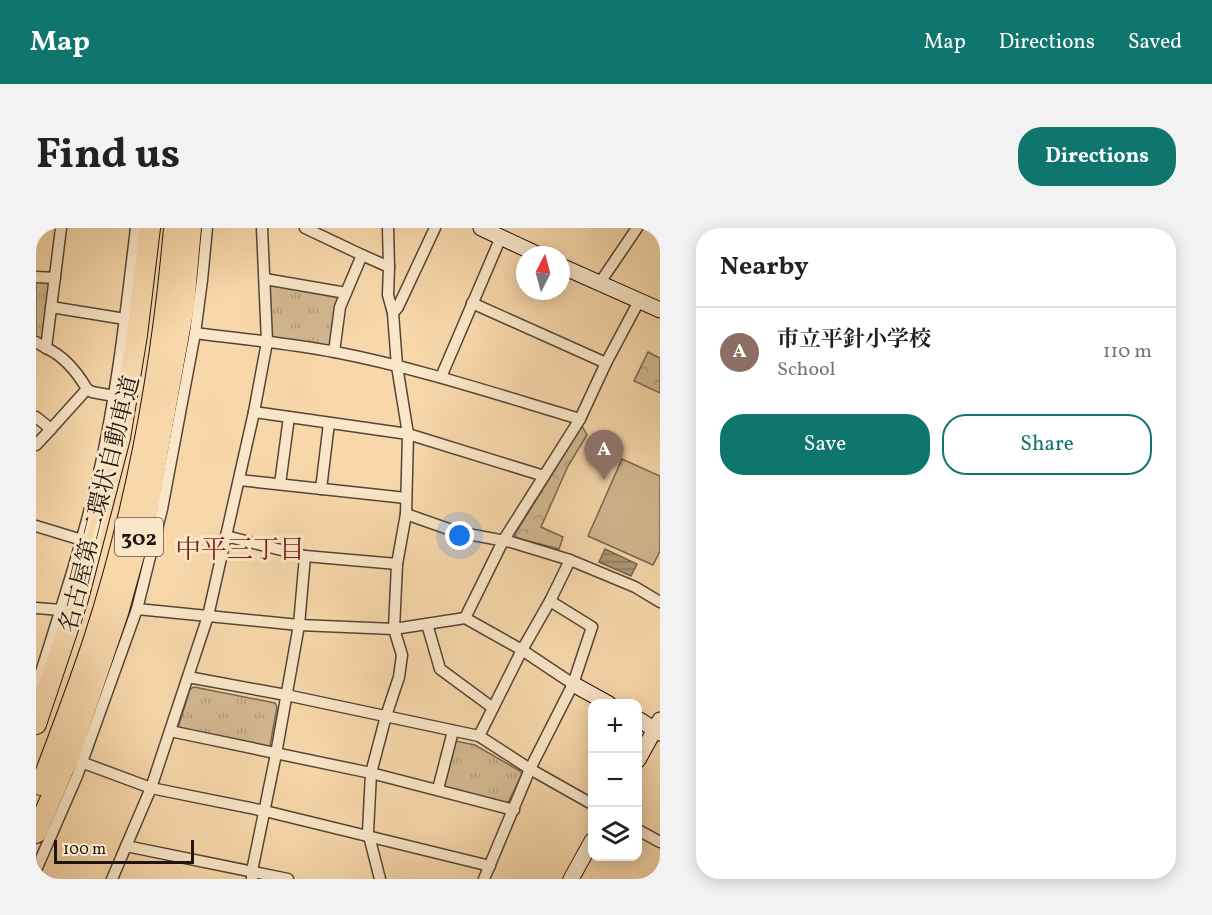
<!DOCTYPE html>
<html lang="en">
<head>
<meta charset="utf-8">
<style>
  body { margin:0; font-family:Vollkorn,"Noto Serif JP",serif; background:#f2f2f2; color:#222 }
  .controls { position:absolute; right:18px; bottom:18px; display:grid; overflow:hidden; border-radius:12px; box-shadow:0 3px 15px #0003 }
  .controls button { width:54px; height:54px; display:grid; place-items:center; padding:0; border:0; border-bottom:2px solid #e0e0e0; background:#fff; color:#222; font:30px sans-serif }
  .compass { position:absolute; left:480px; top:18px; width:54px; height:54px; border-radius:50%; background:#fff; box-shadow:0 3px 15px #0003; rotate:6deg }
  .scale { position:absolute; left:18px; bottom:15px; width:140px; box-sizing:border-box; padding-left:6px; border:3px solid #1f140e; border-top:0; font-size:16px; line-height:21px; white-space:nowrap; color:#1f140e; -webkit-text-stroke:4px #fae6c8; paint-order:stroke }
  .you { position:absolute; left:424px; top:308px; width:21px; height:21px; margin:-15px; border:4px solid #fff; border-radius:50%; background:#1a73e8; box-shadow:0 0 0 9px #1a73e833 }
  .badge { display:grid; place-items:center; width:39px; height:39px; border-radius:50%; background:#0f766e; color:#fff; font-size:20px; font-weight:700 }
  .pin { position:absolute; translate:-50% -50px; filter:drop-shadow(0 2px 3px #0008) }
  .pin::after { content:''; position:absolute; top:32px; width:21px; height:18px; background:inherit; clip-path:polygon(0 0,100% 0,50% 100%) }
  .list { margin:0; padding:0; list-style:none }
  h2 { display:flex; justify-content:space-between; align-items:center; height:78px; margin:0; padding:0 24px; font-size:26px }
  h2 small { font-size:20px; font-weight:400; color:#767676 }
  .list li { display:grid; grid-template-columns:39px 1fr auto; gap:18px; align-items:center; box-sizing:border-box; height:90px; padding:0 24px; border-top:2px solid #e0e0e0 }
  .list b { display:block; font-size:22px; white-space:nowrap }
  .list p { margin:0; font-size:20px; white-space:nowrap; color:#767676 }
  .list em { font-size:20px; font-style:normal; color:#767676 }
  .actions { display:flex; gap:12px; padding:18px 24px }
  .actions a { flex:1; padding:14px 0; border:2px solid #0f766e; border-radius:24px; text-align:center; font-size:21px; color:#0f766e }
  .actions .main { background:#0f766e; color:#fff }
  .icon { flex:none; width:33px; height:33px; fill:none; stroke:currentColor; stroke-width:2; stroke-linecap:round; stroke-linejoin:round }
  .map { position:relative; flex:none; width:624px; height:651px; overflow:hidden; border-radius:24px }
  header { display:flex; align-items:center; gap:36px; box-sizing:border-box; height:84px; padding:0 30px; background:#0f766e; color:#fff }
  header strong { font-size:28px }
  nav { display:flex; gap:33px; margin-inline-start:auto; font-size:21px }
  .intro { display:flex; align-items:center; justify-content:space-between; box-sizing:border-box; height:144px; padding:0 36px }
  h1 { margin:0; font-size:42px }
  .button { padding:15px 27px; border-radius:24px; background:#0f766e; color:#fff; font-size:21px; font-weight:700 }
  main { display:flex; gap:36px; padding:0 36px }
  aside { flex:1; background:#fff; border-radius:24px; box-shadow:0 3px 15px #0003 }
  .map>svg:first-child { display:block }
  .grass { fill:url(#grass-tufts); stroke:#79664f; stroke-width:1.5 }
  .forest { fill:url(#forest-crowns); stroke:#79664f; stroke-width:1.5 }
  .pitch { fill:#d3b790; stroke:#79664f; stroke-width:1.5 }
  .water { fill:url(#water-rules); stroke:#75614c; stroke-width:1.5 }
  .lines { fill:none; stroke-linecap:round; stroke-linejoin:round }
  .street-casing { stroke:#554535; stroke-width:13 }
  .secondary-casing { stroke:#1f140e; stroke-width:17 }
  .highway-casing { stroke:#1f140e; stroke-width:22 }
  .street { stroke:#fae6c8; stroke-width:10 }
  .secondary { stroke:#fae6c8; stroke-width:15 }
  .highway { stroke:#f8d8ab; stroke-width:20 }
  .labels { text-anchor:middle; stroke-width:6; stroke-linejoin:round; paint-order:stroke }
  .shield { fill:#fae6c8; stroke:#615346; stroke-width:1.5 }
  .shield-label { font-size:22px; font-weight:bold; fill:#1f140e }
  .street-label { font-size:24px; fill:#1f140e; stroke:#fae6c8 }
  .neighbourhood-label { font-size:26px; fill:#7a1f14; stroke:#fae6c8 }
</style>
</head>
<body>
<header>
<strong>Map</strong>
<nav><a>Map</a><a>Directions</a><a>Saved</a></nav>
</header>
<div class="intro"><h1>Find us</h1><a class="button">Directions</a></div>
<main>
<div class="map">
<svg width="624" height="651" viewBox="0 0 624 651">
  <defs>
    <pattern id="grass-tufts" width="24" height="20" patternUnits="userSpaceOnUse" patternTransform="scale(1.5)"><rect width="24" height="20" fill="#d3b790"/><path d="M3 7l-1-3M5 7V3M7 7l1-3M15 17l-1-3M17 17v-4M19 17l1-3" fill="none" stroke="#b59c7b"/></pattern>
    <pattern id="forest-crowns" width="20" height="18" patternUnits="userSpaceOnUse" patternTransform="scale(1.5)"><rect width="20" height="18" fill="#d3b790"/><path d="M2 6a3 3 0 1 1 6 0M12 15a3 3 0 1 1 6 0" fill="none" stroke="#b59c7b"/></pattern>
    <pattern id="water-rules" width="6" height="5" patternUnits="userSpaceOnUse" patternTransform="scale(1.5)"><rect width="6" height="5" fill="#ae9576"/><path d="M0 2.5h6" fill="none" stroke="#8d785f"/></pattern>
  </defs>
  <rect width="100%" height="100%" fill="#f8d8ab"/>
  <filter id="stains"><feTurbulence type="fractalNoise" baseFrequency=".00333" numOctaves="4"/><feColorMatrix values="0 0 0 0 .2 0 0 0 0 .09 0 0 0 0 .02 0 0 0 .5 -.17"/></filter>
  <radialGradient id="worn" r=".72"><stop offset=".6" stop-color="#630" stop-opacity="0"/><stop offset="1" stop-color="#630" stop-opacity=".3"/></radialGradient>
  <g class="grass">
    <path d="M0,53L14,55L6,113L0,110Z"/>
    <path d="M234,57L304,68L295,119L235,110Z"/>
    <path d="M158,459L239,475L241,479L234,518L231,521L142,500L154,461Z"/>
    <path d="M419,513L439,517L484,543L486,546L473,573L470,575L408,560L406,556Z"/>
  </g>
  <g class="forest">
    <path d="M612,124L624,130V165L598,153Z"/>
    <path d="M546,198L551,207L532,238L505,299L527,309L523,321L481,310L479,306Z"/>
  </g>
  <path class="pitch" d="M586,231L624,248V323L617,337L552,308Z"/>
  <path class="water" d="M569,321L601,336L595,348L563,334Z"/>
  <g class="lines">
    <defs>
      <g id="street">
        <path d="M269,0L326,27L304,79L298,124"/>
        <path d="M352,0L353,39L352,67L357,85"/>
        <path d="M326,27L353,39"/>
        <path d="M0,49L19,50"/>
        <path d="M229,51L310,65"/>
        <path d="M563,56L601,0"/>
        <path d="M436,75L570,135"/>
        <path d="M15,79L89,91"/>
        <path d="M159,105C205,111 252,115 299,124C382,140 463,167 544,191"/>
        <path d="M0,114L10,120L25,0"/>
        <path d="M10,120C28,128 41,144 51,161"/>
        <path d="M405,149L465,9"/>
        <path d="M218,184L372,206L508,248"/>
        <path d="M0,189L15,201L51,161L56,164L78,168"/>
        <path d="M0,217L15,201"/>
        <path d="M203,252L370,270"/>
        <path d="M244,256L253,189"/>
        <path d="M285,261L293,195"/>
        <path d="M370,286L421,304L475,314L534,332L599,359L624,374"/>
        <path d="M0,298L46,312"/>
        <path d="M190,308L269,328L361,336"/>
        <path d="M0,380L25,382"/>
        <path d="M101,381L263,397L358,401L429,390L486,422L537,456"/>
        <path d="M429,390L467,313L544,191L570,135L603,73"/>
        <path d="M391,396L404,441L457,480"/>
        <path d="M152,449L250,467L443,508L494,541L556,576"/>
        <path d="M0,460C22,390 45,320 62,249C81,167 90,83 100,0"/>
        <path d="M134,503L335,545L478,582"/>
        <path d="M443,508L486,422L514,373L534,332"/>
        <path d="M45,534L115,560L229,583L454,638"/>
        <path d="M402,561L417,503"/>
        <path d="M602,602L624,614"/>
        <path d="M90,618L252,651"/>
        <path d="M0,642L41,548L101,381L126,281L159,105L166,52L171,0"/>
        <path d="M76,651L115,560L172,388L218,184L231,114L226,0"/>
        <path d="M216,651V643L240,526L263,397L269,328"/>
        <path d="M344,651L332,604L335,545L350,488L363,449L366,427L358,401L361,336L370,286L372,206L361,138L357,85L362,79L399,0"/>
        <path d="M448,651L494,541L537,456L556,399L514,373"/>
      </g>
      <g id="secondary">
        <path d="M445,0L503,27"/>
        <path d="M525,38L624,82"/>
        <path d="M537,456L573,476"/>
        <path d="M602,491L624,505"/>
        <path d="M602,532L624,492"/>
        <path d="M535,651L556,613"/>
      </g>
      <g id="highway">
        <path d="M0,496L42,371L84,210L101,107L114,0"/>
        <path d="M5,557C23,508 42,460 58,411C101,278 126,139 138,0"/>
        <path d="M0,605L33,528L82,385L112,277L148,78L155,0"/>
      </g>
    </defs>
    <use href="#street" class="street-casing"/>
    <use href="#secondary" class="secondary-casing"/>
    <use href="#highway" class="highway-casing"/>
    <use href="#street" class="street"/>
    <use href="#secondary" class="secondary"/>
    <use href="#highway" class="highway"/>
  </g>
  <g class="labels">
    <rect class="shield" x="79" y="290" width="48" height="38" rx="4.5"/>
    <g class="shield-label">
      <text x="103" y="317">302</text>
    </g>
    <g class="street-label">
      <text transform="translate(63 276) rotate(-76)" y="8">名古屋第二環状自動車道</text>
    </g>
    <g class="neighbourhood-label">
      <text x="204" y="330">中平三丁目</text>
    </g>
  </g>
  <rect width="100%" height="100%" filter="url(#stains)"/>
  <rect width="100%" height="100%" fill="url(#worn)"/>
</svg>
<div class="controls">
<button>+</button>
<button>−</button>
<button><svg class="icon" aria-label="layers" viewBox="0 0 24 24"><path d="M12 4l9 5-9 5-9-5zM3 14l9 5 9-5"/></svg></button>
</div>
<svg class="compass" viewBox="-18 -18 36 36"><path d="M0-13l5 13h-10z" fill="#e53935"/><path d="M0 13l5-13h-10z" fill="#767676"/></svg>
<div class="scale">100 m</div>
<div class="you"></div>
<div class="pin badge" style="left:568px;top:252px;background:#8d6e63">A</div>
</div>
<aside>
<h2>Nearby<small></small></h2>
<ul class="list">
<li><span class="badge" style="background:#8d6e63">A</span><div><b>市立平針小学校</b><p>School</p></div><em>110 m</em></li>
</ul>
<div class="actions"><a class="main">Save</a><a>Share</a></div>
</aside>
</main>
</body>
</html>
